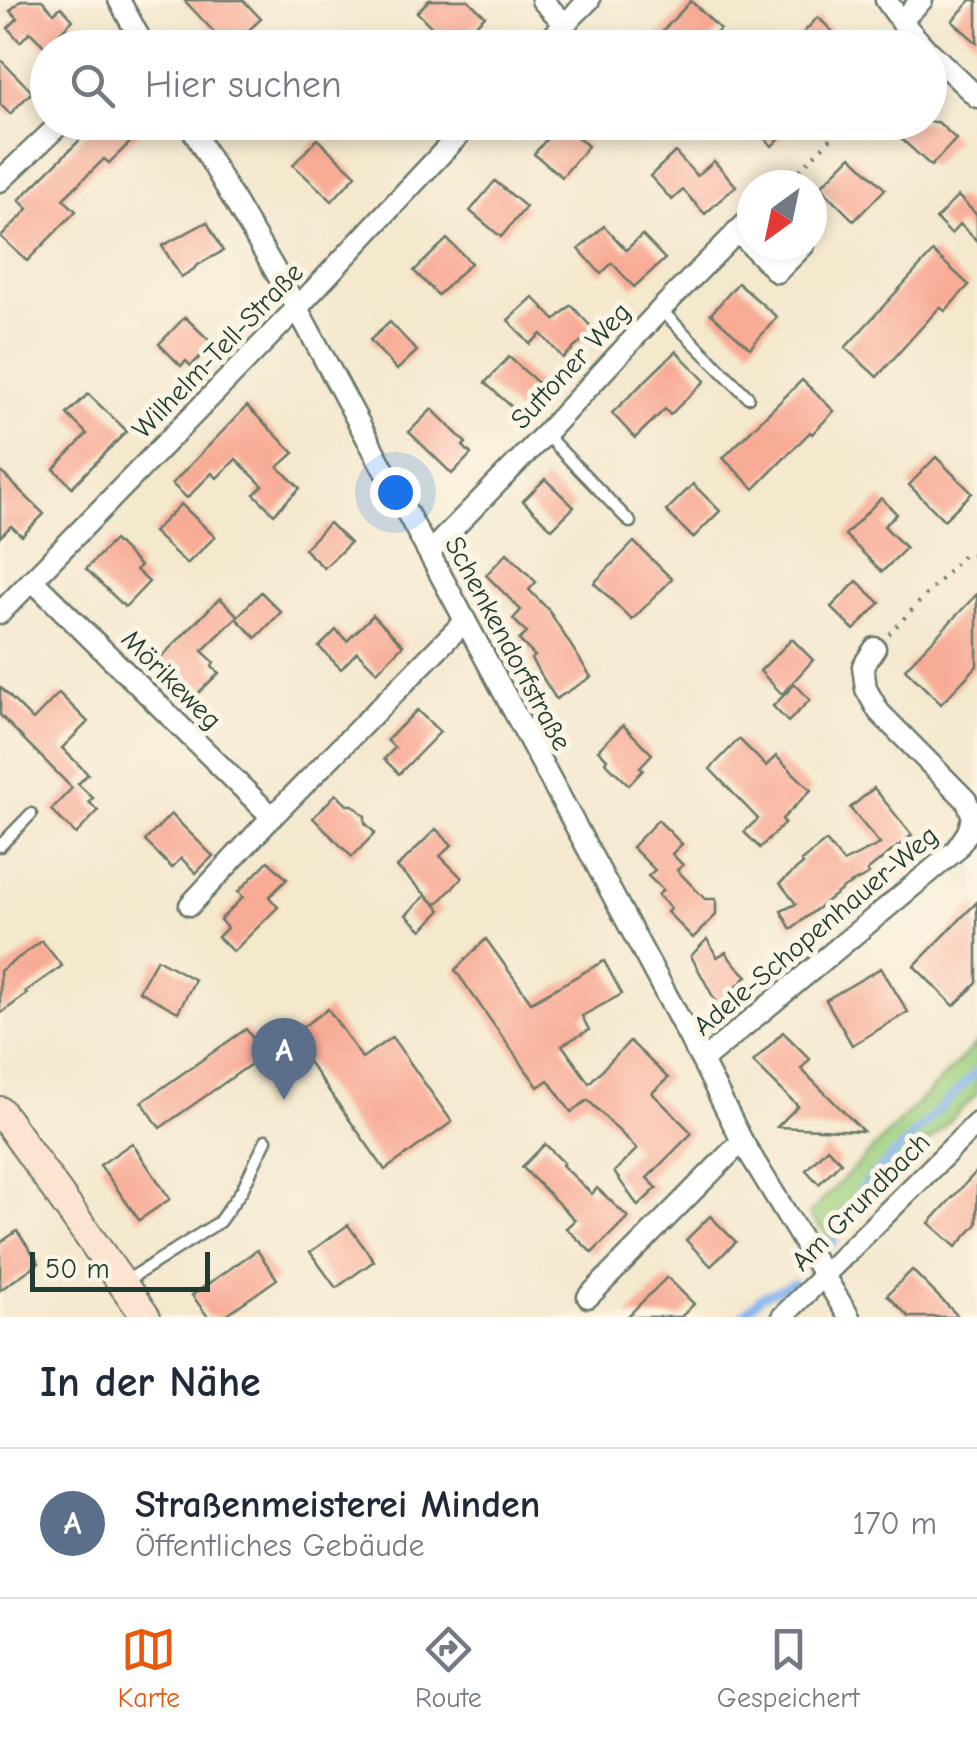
<!DOCTYPE html>
<html lang="de">
<head>
<meta charset="utf-8">
<style>
  body { margin:0; font-family:"Comic Neue",sans-serif; background:#f6f6f7; color:#1f2937 }
  .compass { position:absolute; left:737px; top:170px; width:90px; height:90px; border-radius:50%; background:#fff; box-shadow:0 5px 15px #0003; rotate:213deg }
  .scale { position:absolute; left:30px; bottom:25px; width:180px; box-sizing:border-box; padding-left:10px; border:5px solid #1f3d34; border-top:0; font-size:28px; line-height:35px; white-space:nowrap; color:#1f3d34; -webkit-text-stroke:8px #fcf5e5; paint-order:stroke }
  .you { position:absolute; left:395px; top:492px; width:35px; height:35px; margin:-25px; border:8px solid #fff; border-radius:50%; background:#1a73e8; box-shadow:0 0 0 15px #1a73e833 }
  .badge { display:grid; place-items:center; width:65px; height:65px; border-radius:50%; background:#ea580c; color:#fff; font-size:32px; font-weight:700 }
  .pin { position:absolute; translate:-50% -82px; filter:drop-shadow(0 2px 5px #0008) }
  .pin::after { content:''; position:absolute; top:52px; width:35px; height:30px; background:inherit; clip-path:polygon(0 0,100% 0,50% 100%) }
  .list { margin:0; padding:0; list-style:none }
  h2 { display:flex; justify-content:space-between; align-items:center; height:130px; margin:0; padding:0 40px; font-size:42px }
  h2 small { font-size:32px; font-weight:400; color:#747a83 }
  .list li { display:grid; grid-template-columns:65px 1fr auto; gap:30px; align-items:center; box-sizing:border-box; height:150px; padding:0 40px; border-top:2px solid #e0e1e3 }
  .list b { display:block; font-size:38px; white-space:nowrap }
  .list p { margin:0; font-size:32px; white-space:nowrap; color:#747a83 }
  .list em { font-size:32px; font-style:normal; color:#747a83 }
  .icon { flex:none; width:55px; height:55px; fill:none; stroke:currentColor; stroke-width:2; stroke-linecap:round; stroke-linejoin:round }
  .map { position:relative; flex:none; width:977px; height:1317px; overflow:hidden }
  .search { position:absolute; background:#fff; box-shadow:0 5px 15px #0003; left:30px; right:30px; top:30px; height:110px; display:flex; align-items:center; gap:25px; box-sizing:border-box; padding:0 35px; border-radius:55px; color:#747a83; font-size:38px }
  .sheet { height:280px; background:#fff }
  nav { display:flex; justify-content:space-around; align-items:center; box-sizing:border-box; height:140px; border-top:2px solid #e0e1e3; background:#fff; font-size:28px; color:#747a83 }
  nav a { display:grid; justify-items:center; gap:5px }
  nav .on { color:#ea580c }
  .map>svg:first-child { display:block }
  .green { fill:#9dcf7e; stroke:#5e8659; stroke-width:2.5 }
  .lines { fill:none; stroke-linecap:round; stroke-linejoin:round }
  .stream { stroke:#83b3ee; stroke-width:8 }
  .building { fill:#f8ac96 }
  .lane-casing { stroke:#6a796a; stroke-width:15 }
  .street-casing { stroke:#6a796a; stroke-width:25 }
  .secondary-casing { stroke:#6a796a; stroke-width:32 }
  .path { stroke:#6a796a; stroke-width:4; stroke-dasharray:2.5 8; stroke-linecap:butt }
  .lane { stroke:#fff; stroke-width:10 }
  .street { stroke:#fff; stroke-width:20 }
  .secondary { stroke:#fde4d0; stroke-width:28 }
  .labels { text-anchor:middle; stroke-width:10; stroke-linejoin:round; paint-order:stroke }
  .street-label { font-size:28px; fill:#1f3d34; stroke:#fcf5e5 }
</style>
</head>
<body>
<div class="map">
<svg width="977" height="1317" viewBox="0 0 977 1317">
  <rect width="100%" height="100%" fill="#fcf5e5"/>
  <filter id="ink" filterUnits="userSpaceOnUse"><feTurbulence type="fractalNoise" baseFrequency=".01" numOctaves="2"/><feDisplacementMap in="SourceGraphic" scale="20" xChannelSelector="R" yChannelSelector="G"/><feConvolveMatrix kernelMatrix="1 2 1 2 8 2 1 2 1" color-interpolation-filters="sRGB"/></filter>
  <filter id="wash" filterUnits="userSpaceOnUse"><feTurbulence type="fractalNoise" baseFrequency=".0048" numOctaves="4" result="noise"/><feDisplacementMap in="SourceGraphic" scale="40" xChannelSelector="R" yChannelSelector="G"/><feGaussianBlur stdDeviation="2.25" result="paint"/><feColorMatrix in="noise" values="0 0 0 0 0 0 0 0 0 0 0 0 0 0 0 0 0 1.4 0 .05"/><feComposite in="paint" operator="in"/></filter>
  <g filter="url(#wash)">
    <rect width="100%" height="100%" fill="#f4e8cd"/>
    <path class="green" d="M977,1043V1094L830,1239L809,1214Z"/>
    <g class="lines">
      <g class="stream">
        <path d="M832,1244L864,1185L977,1071"/>
        <path d="M741,1317L761,1297L794,1283"/>
      </g>
    </g>
    <g id="blocks">
      <g class="building">
        <path d="M21,0H42L54,13L61,7L73,20L45,47L30,32L20,42L8,28L18,18L10,11Z"/>
        <path d="M184,0H243L261,19L229,48Z"/>
        <path d="M429,0H468L485,16L452,48L417,12Z"/>
        <path d="M971,0H977V43L952,21Z"/>
        <path d="M691,1L720,29L702,48H667L656,38Z"/>
        <path d="M818,17L849,48H789Z"/>
        <path d="M0,59L32,92L10,114L0,104Z"/>
        <path d="M98,122H151L109,163L104,159L63,199L76,211L27,261L1,237L28,209L19,200Z"/>
        <path d="M748,122H795L772,146Z"/>
        <path d="M908,122H938L956,139L931,166L897,135Z"/>
        <path d="M560,123L588,146L562,177L534,154Z"/>
        <path d="M317,139L356,175L332,201L293,165Z"/>
        <path d="M675,152L697,176L714,161L736,186L705,214L683,190L672,200L650,176Z"/>
        <path d="M851,156L885,189L854,221L820,187Z"/>
        <path d="M495,181L526,207L501,237L470,211Z"/>
        <path d="M958,196L977,215V241L960,224L951,234L936,219Z"/>
        <path d="M207,222L223,251L196,266L194,269L181,277L162,246Z"/>
        <path d="M604,226L626,250L642,235L665,259L634,287L612,263L601,274L579,249Z"/>
        <path d="M447,239L471,263L438,295L414,271Z"/>
        <path d="M933,252L969,285L945,311L940,307L877,377L845,348Z"/>
        <path d="M738,283L777,317L750,348L711,314Z"/>
        <path d="M533,297L555,320L571,305L594,330L563,358L541,334L530,344L508,320Z"/>
        <path d="M185,317L213,344L191,366L186,361L181,366L159,344Z"/>
        <path d="M390,322L417,351L397,370L370,340Z"/>
        <path d="M676,351L705,381L670,415L665,409L635,438L612,413Z"/>
        <path d="M509,357L546,390L522,416L485,383Z"/>
        <path d="M802,380L834,411L812,434L810,432L754,489L723,458Z"/>
        <path d="M88,394L127,431L72,487L54,469L87,434L67,414Z"/>
        <path d="M247,406L294,453L278,467L300,488L274,514L254,494L263,486L236,459L217,478L212,473L187,498L172,484Z"/>
        <path d="M432,409L466,443L463,446L471,454L452,474L409,432Z"/>
        <path d="M936,457L972,493L944,520L909,485Z"/>
        <path d="M0,471L44,514L22,536L11,526L0,537Z"/>
        <path d="M545,479L574,507L552,529L523,501Z"/>
        <path d="M693,484L720,511L693,538L666,511Z"/>
        <path d="M881,498L897,514L884,526L906,548L882,572L845,535Z"/>
        <path d="M181,504L215,537L187,564L153,532Z"/>
        <path d="M329,523L350,543L324,568L304,549Z"/>
        <path d="M114,540L140,566L136,570L149,582L125,607L86,569Z"/>
        <path d="M634,542L672,579L632,620L594,583Z"/>
        <path d="M507,553L536,582L529,590L548,609L591,677L556,699L531,659L535,656L519,640L527,633L513,619L521,610L486,575Z"/>
        <path d="M857,581L880,603L854,630L831,607Z"/>
        <path d="M261,592L281,612L256,638L236,618L202,651L214,662L212,667L219,673L192,699L155,663L220,598L238,616Z"/>
        <path d="M977,594V666L941,704L905,669Z"/>
        <path d="M373,615L403,645L377,672L357,652L341,669L319,647L336,630L347,641Z"/>
        <path d="M792,639L813,660L782,694L760,671Z"/>
        <path d="M795,684L810,700L788,722L773,706Z"/>
        <path d="M0,687L33,720L59,693L88,722L62,748L88,774L78,784L93,798L89,802L98,811L76,834L51,810L72,788L0,715Z"/>
        <path d="M417,710L440,732L399,774L384,759L395,748L387,740Z"/>
        <path d="M623,725L652,754L640,767L643,770L629,785L605,762L607,759L598,750Z"/>
        <path d="M739,739L766,766L776,756L811,790L782,819L785,823L760,848L744,832L758,819L710,769Z"/>
        <path d="M874,788L912,835L867,871L869,874L845,887L791,929L781,911L796,904L780,883L803,864L801,861L826,841L843,862L880,844L850,808Z"/>
        <path d="M336,794L347,805H353L365,816V823L375,833L352,857L313,818Z"/>
        <path d="M171,814L213,856L196,873L181,858L172,868L145,841Z"/>
        <path d="M658,820L682,844L672,854L683,865L677,870L705,899H716V915L693,938L667,912L671,908L658,895L663,890L648,876L655,870L632,847Z"/>
        <path d="M436,829L452,845L440,856L462,878L436,905L397,867Z"/>
        <path d="M268,861L287,879L269,897L278,907L233,952L218,937L227,928L220,920L243,897L238,892Z"/>
        <path d="M426,895L441,910L422,930L406,915Z"/>
        <path d="M977,902V983L954,1006L914,966Z"/>
        <path d="M486,939L531,1002L604,961L622,994L582,1016L589,1030L562,1045L589,1083L630,1041L668,1078L652,1093L692,1133L647,1178L657,1188L638,1206L614,1172L637,1149L588,1100L571,1112L548,1080L538,1087L455,970Z"/>
        <path d="M707,939L717,957L726,952L731,960L747,976L718,1006L691,956Z"/>
        <path d="M42,941L62,966L25,992L27,994L0,1014V971Z"/>
        <path d="M157,959L195,980L178,1012L139,991Z"/>
        <path d="M881,968L908,1012L852,1045L826,1000Z"/>
        <path d="M328,1009L362,1058L392,1037L452,1122L385,1170L290,1036Z"/>
        <path d="M246,1029L264,1055L160,1128L142,1102Z"/>
        <path d="M783,1032L810,1059L801,1069L863,1131L777,1127L798,1106L753,1062Z"/>
        <path d="M132,1143L170,1199L139,1220L100,1165Z"/>
        <path d="M545,1144L564,1163L562,1165L592,1194L597,1188L628,1217L592,1253L566,1228L575,1220L522,1167Z"/>
        <path d="M827,1148L841,1162L819,1184L806,1170Z"/>
        <path d="M977,1171V1224L956,1247L929,1223Z"/>
        <path d="M710,1216L736,1242L711,1266L686,1240Z"/>
        <path d="M348,1225L374,1261L336,1288L310,1252Z"/>
        <path d="M17,1231L39,1263L0,1290V1243Z"/>
        <path d="M257,1250L277,1279L223,1317H208L192,1295Z"/>
        <path d="M912,1270L959,1317H909L887,1295Z"/>
        <path d="M667,1277L694,1304L681,1317H627Z"/>
      </g>
    </g>
  </g>
  <g filter="url(#ink)">
    <use href="#blocks" fill-opacity="0" stroke="#6a796a" stroke-width="2.5"/>
    <g class="lines">
      <defs>
        <g id="lane">
          <path d="M661,310L748,397"/>
          <path d="M546,435L630,522"/>
          <path d="M0,846L31,814"/>
          <path d="M123,1283L219,1222L242,1190L266,1140"/>
        </g>
        <g id="street">
          <path d="M119,0L145,48"/>
          <path d="M542,0L564,23"/>
          <path d="M886,0L901,21L925,48"/>
          <path d="M901,21L922,0"/>
          <path d="M541,48L589,0"/>
          <path d="M930,52L977,97"/>
          <path d="M188,122L297,308L702,1061L742,1141L849,1317"/>
          <path d="M0,181L62,122"/>
          <path d="M737,231L777,272L804,245"/>
          <path d="M430,552L545,434L660,310L752,217"/>
          <path d="M32,580L272,817"/>
          <path d="M0,613L297,308L471,122"/>
          <path d="M190,905L272,817L465,621"/>
          <path d="M702,1061L956,850L968,832L973,816L966,800L879,712L866,689L863,666L875,648"/>
          <path d="M588,1297L742,1141"/>
          <path d="M782,1317L977,1123"/>
        </g>
        <path id="secondary" d="M0,1111L146,1317"/>
      </defs>
      <use href="#lane" class="lane-casing"/>
      <use href="#street" class="street-casing"/>
      <use href="#secondary" class="secondary-casing"/>
      <g class="path">
        <path d="M785,185L847,122"/>
        <path d="M889,634L963,556L977,555"/>
      </g>
      <use href="#lane" class="lane"/>
      <use href="#street" class="street"/>
      <use href="#secondary" class="secondary"/>
    </g>
  </g>
  <g class="labels">
    <g class="street-label">
      <text transform="translate(217 350) rotate(-46)" y="10">Wilhelm-Tell-Straße</text>
      <text transform="translate(570 365) rotate(-47)" y="10">Suttoner Weg</text>
      <text transform="translate(509 643) rotate(62)" y="10">Schenkendorfstraße</text>
      <text transform="translate(172 679) rotate(45)" y="10">Mörikeweg</text>
      <text transform="translate(815 930) rotate(-40)" y="10">Adele-Schopenhauer-Weg</text>
      <text transform="translate(860 1201) rotate(-45)" y="10">Am Grundbach</text>
    </g>
  </g>
</svg>
<svg class="compass" viewBox="-18 -18 36 36"><path d="M0-13l5 13h-10z" fill="#e53935"/><path d="M0 13l5-13h-10z" fill="#747a83"/></svg>
<div class="scale">50 m</div>
<div class="you"></div>
<div class="pin badge" style="left:284px;top:1100px;background:#5c6f8a">A</div>
<div class="search"><svg class="icon" aria-label="search" viewBox="0 0 24 24"><circle cx="10" cy="10" r="6"/><path d="M15 15l6 6"/></svg>Hier suchen</div>
</div>
<section class="sheet">
<h2>In der Nähe<small></small></h2>
<ul class="list">
<li><span class="badge" style="background:#5c6f8a">A</span><div><b>Straßenmeisterei Minden</b><p>Öffentliches Gebäude</p></div><em>170 m</em></li>
</ul>
</section>
<nav>
<a class="on"><svg class="icon" aria-label="map" viewBox="0 0 24 24"><path d="M3 6l6-2 6 2 6-2v14l-6 2-6-2-6 2zM9 4v14M15 6v14"/></svg>Karte</a>
<a><svg class="icon" aria-label="directions" viewBox="0 0 24 24"><path d="M12 3l9 9-9 9-9-9zM9 14v-3h6M13 9l2 2-2 2"/></svg>Route</a>
<a><svg class="icon" aria-label="saved" viewBox="0 0 24 24"><path d="M7 4h10v16l-5-4-5 4z"/></svg>Gespeichert</a>
</nav>
</body>
</html>
